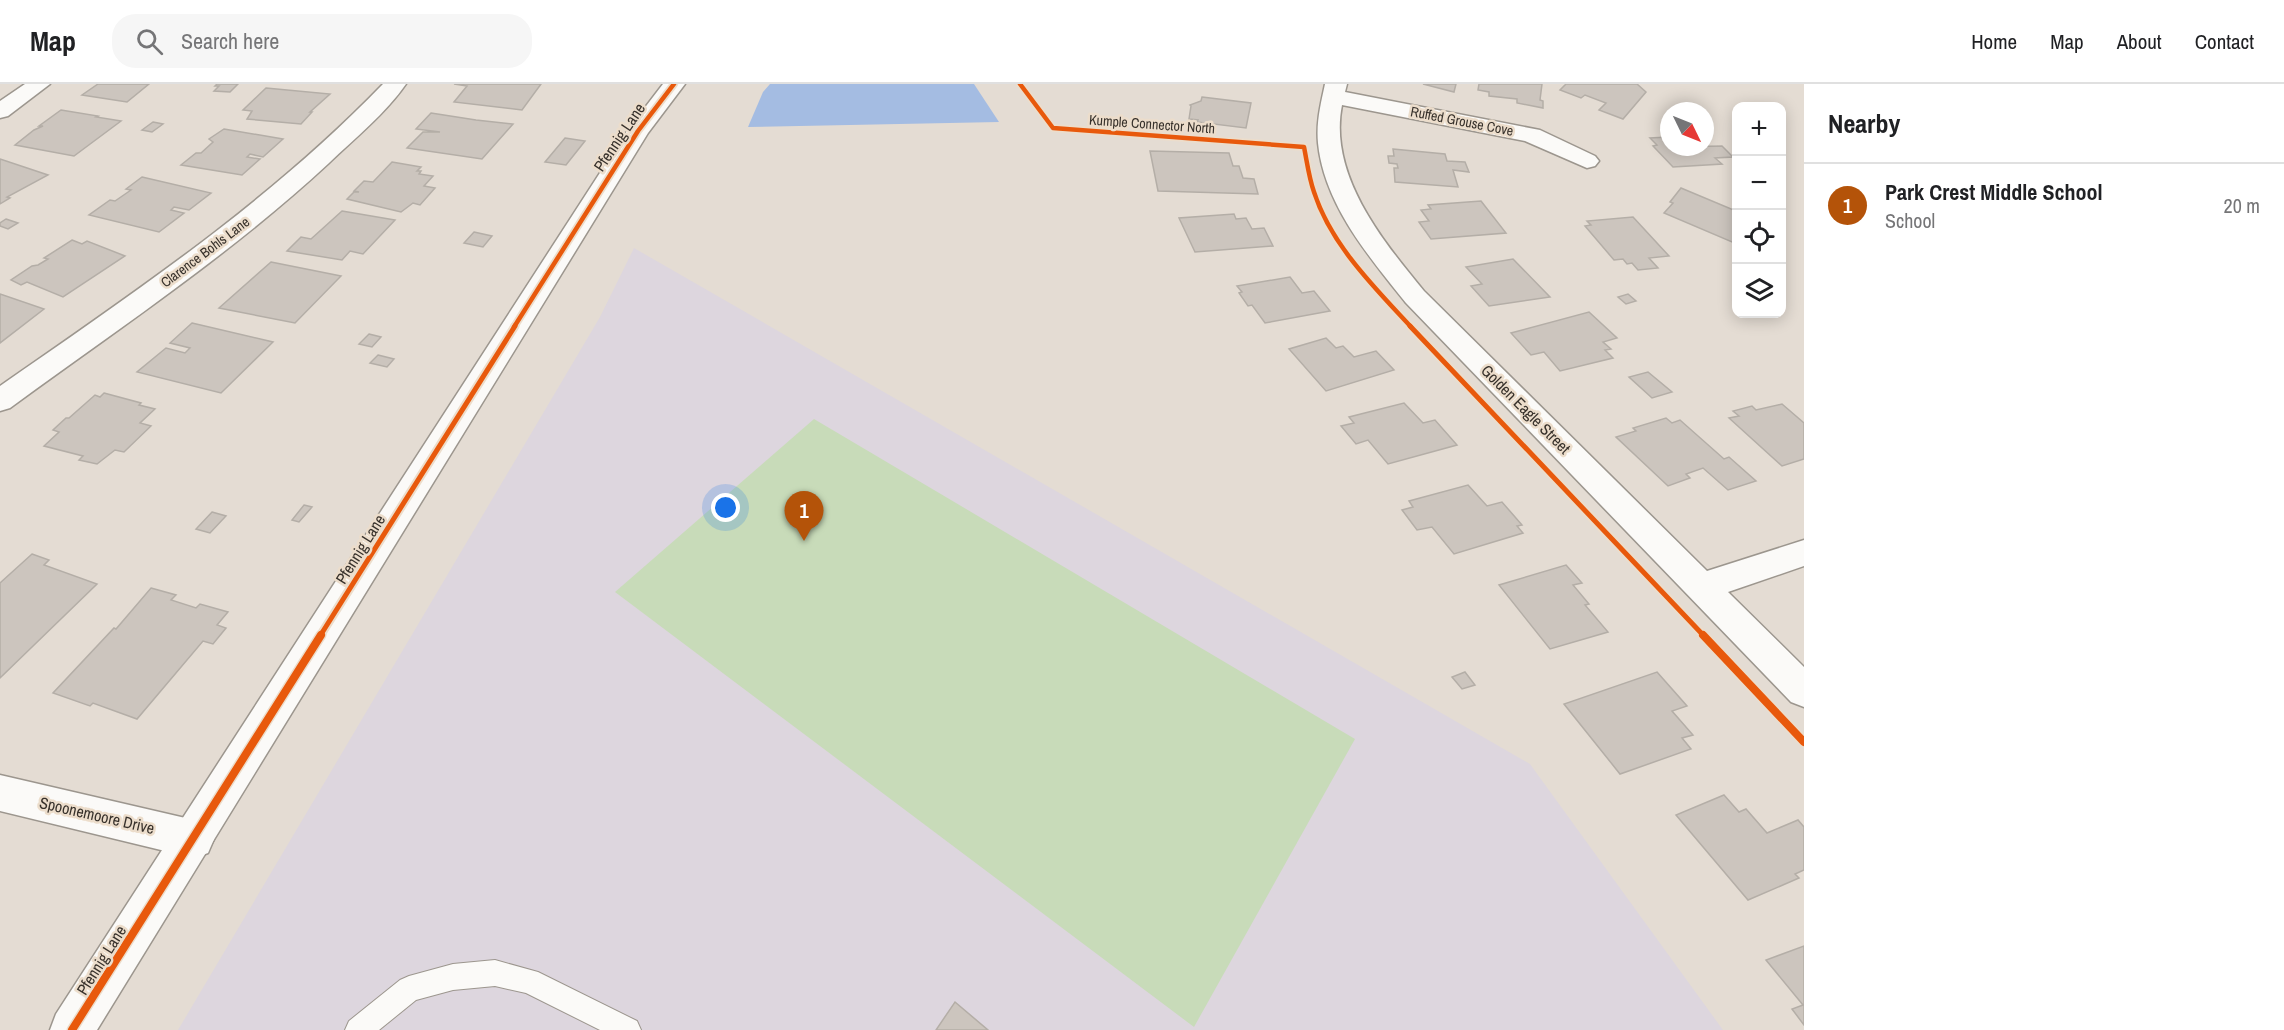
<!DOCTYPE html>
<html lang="en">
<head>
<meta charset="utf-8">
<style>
  body { margin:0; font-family:"Archivo Narrow",sans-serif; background:#f6f6f6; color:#202124 }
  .controls { position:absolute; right:18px; top:18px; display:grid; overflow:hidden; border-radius:12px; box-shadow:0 3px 15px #0003 }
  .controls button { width:54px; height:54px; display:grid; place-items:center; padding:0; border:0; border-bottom:2px solid #e0e0e0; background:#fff; color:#202124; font:30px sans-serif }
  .compass { position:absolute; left:1660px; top:18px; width:54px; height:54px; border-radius:50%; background:#fff; box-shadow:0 3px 15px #0003; rotate:133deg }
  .you { position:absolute; left:726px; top:424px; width:21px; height:21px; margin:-15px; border:4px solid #fff; border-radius:50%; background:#1a73e8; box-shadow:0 0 0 9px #1a73e833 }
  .badge { display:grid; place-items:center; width:39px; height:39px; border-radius:50%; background:#b45309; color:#fff; font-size:20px; font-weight:700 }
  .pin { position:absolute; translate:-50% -50px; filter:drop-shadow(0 2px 3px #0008) }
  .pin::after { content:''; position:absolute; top:32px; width:21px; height:18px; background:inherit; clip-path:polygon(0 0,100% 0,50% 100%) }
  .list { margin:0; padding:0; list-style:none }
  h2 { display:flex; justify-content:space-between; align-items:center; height:78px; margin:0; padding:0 24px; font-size:26px }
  h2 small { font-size:20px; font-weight:400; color:#757577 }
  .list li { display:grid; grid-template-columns:39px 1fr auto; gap:18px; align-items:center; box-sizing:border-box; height:84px; padding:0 24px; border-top:2px solid #e0e0e0 }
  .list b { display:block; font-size:22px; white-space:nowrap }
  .list p { margin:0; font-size:20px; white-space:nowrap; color:#757577 }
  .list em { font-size:20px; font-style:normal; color:#757577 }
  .icon { flex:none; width:33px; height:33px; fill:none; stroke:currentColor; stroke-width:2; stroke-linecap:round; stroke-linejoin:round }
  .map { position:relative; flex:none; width:1804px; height:946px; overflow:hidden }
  header { display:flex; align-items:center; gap:36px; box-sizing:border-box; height:84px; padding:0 30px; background:#fff; border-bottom:2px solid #e0e0e0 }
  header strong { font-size:28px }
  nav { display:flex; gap:33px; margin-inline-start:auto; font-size:21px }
  .search { width:420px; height:54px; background:#f6f6f6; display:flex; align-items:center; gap:15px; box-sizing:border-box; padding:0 21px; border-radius:24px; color:#757577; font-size:22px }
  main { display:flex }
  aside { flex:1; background:#fff }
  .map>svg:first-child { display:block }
  .education { fill:#ddd6de }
  .green { fill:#c8dbb9 }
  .water { fill:#a4bce2 }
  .building { fill:#ccc5be; stroke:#b4aea7; stroke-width:1.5 }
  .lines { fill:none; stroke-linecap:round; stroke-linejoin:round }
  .lane-casing { stroke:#9c968e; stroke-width:2 }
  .street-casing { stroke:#9c968e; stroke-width:3 }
  .secondary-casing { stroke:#9c968e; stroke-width:3 }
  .lane { fill:#fbfaf8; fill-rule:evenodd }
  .street { fill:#fbfaf8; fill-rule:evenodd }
  .secondary { fill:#fbfaf8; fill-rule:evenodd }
  .cycleway-far2-casing { stroke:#ecddcb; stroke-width:8 }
  .cycleway-far1-casing { stroke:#ecddcb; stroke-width:9 }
  .cycleway-casing { stroke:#ecddcb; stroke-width:11 }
  .cycleway-far2 { stroke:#e8590c; stroke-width:4.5 }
  .cycleway-far1 { stroke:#e8590c; stroke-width:5 }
  .cycleway { stroke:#e8590c; stroke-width:8 }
  .labels { text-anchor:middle; stroke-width:5; stroke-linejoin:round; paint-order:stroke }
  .far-street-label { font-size:14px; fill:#37312b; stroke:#ecddcb }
  .street-label { font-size:16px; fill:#37312b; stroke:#ecddcb }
</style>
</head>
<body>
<header>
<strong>Map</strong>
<div class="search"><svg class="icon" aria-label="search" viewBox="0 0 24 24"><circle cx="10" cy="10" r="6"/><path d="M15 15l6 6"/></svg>Search here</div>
<nav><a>Home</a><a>Map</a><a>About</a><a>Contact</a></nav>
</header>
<main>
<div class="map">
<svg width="1804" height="946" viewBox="0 0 1804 946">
  <rect width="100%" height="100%" fill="#e4dcd3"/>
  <path class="education" d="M634,164L1530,680L1723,946H178L600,233Z"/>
  <path class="green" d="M814,335L1355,655L1194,943L615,508Z"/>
  <path class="water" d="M770,0H974L999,38L748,43L763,8Z"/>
  <g class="building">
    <path d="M98,0H149L127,18L82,11Z"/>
    <path d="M217,0H238L230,8L214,7L219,2H215Z"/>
    <path d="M541,0L522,26L454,18L467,2L454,0Z"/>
    <path d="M1423,0H1456L1454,8Z"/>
    <path d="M1479,0H1542L1540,16L1543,17V24L1517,19V15L1489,12V8L1478,6Z"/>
    <path d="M1566,0H1637L1646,8L1623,35L1599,26L1606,19L1585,11L1581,14L1560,6Z"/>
    <path d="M266,4L330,10L310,28H312L301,40L247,35L252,27L243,26Z"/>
    <path d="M1202,13L1251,19L1246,44L1197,38L1198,36L1189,35L1191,22L1190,21L1201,17Z"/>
    <path d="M61,26L98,32L96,33L121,37L74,72L15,61L34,46L43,42H39Z"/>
    <path d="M431,29L476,36L513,40L482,75L407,64L423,48H440L416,45Z"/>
    <path d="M153,38L163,40L152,48L142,46Z"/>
    <path d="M224,45L283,55L263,73L250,70L247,73L260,75L242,91L181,81L196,69H201L213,58L209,55Z"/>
    <path d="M1669,53V63L1722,62L1733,73L1715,74L1722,80L1673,83L1653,62L1657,61L1650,54Z"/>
    <path d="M565,54L585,57L566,81L545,78Z"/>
    <path d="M1393,65L1445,70L1447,77L1465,78L1469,88L1453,86L1458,103L1395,98L1394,84H1398L1397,80L1389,79L1388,72H1394Z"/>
    <path d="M1150,67L1229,69L1233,82H1239L1243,94L1254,95L1258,110L1158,107Z"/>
    <path d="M0,75L48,91L7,113L10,114L0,120Z"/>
    <path d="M392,78L421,83L417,87H421L419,90L433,92L424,102L435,104L420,121L413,119L401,128L347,115L354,108H359L354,107L364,97L373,98Z"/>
    <path d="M142,93L211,109L189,126L174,123L171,126L184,129L159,148L89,131L110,116L115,117L131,106L126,105Z"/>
    <path d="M1681,104L1736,127V155L1732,158L1664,129L1673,119L1670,118Z"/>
    <path d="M1481,117L1506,149L1431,155L1419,138L1429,137L1421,126L1431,125L1428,121Z"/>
    <path d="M342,127L395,136L363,170L350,167L342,176L287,167L301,153L311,155Z"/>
    <path d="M1234,130L1236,135L1246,134L1252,145L1264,144L1273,162L1195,168L1179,134Z"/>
    <path d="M1633,133L1669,172L1649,174L1658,184L1638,186L1632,179L1627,180L1623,175L1614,176L1585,142L1591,141L1587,137Z"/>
    <path d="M6,135L18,139L8,145L0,142V139Z"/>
    <path d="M474,148L492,152L483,163L464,159Z"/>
    <path d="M72,156L82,160L87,157L125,172L63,213L27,198L21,201L11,196L32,182L38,181L48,175L44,174Z"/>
    <path d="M1513,175L1550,213L1489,222L1471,202L1482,200L1466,183Z"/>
    <path d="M271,178L341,192L295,239L219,224Z"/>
    <path d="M1290,193L1302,209L1314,207L1330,227L1265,239L1252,221L1248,222L1239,209L1242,208L1237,202Z"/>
    <path d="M0,210L44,225L0,259Z"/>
    <path d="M1628,210L1636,217L1626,220L1618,213Z"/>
    <path d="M1589,228L1617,254L1603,258L1611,265L1605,266L1613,274L1560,287L1544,268L1531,271L1511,249Z"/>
    <path d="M192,239L273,258L221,309L137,288L166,264L185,269L190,264L170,259Z"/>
    <path d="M369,250L381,253L372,263L359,260Z"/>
    <path d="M1326,254L1336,264L1343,262L1354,273L1376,267L1394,286L1326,307L1289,265Z"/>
    <path d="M378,271L394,275L387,283L370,279Z"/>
    <path d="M1648,288L1672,308L1652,314L1629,293Z"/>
    <path d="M104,309L141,319L139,321L155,325L140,339L151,342L124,368L115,366L97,380L79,376L83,372L44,362L59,348L53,346L66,334H69L95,311L100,313Z"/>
    <path d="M1404,319L1423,339L1435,336L1457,361L1388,380L1368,356L1356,360L1341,342L1354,339L1349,333Z"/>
    <path d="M1782,320L1804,339V375L1782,382L1729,334L1739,332L1733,327L1752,322L1756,326Z"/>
    <path d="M1666,334L1672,339L1680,336L1724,375L1729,373L1756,397L1728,406L1703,384L1686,390L1690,394L1668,402L1616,353L1636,347L1633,344Z"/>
    <path d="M1468,401L1487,422L1502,418L1522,441L1517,442L1523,449L1454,470L1432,443L1417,446L1402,426L1413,423L1409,417Z"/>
    <path d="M304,421L312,423L299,438L292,436Z"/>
    <path d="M212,428L226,432L210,449L196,445Z"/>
    <path d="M32,470L49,476L44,481L97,500L0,594V499Z"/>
    <path d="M1566,481L1582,499L1573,501L1589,520L1585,521L1608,548L1550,565L1499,501Z"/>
    <path d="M151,504L176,511L171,516L196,524L200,520L228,528L217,541L226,544L213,560L203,557L137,635L93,619L90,622L53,609L114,544L116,545Z"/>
    <path d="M1465,588L1475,601L1462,605L1452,593Z"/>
    <path d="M1657,588L1687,622L1672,627L1693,651L1682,654L1691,665L1620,690L1564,620Z"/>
    <path d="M1724,711L1739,728L1746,725L1767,749L1798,736L1804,743V786L1795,790L1799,794L1748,816L1676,731Z"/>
    <path d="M1804,862V941L1792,925L1803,921L1766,876Z"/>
    <path d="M955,918L988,946H936Z"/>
  </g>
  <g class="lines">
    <defs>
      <path id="lane" d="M495,876L538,888L637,937L641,946H600L526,909L495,902L453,906L416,916L379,946H345L349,937L400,896L409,892L453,880Z"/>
      <g id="street">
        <path d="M25,0H50L8,32L0,34V17Z"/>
        <path d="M383,0H406C386,29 355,54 329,79C231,170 118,245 10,324L0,327V302C135,208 268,119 383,0Z"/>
        <path d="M1325,0H1347L1345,8L1540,46L1595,72L1599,77L1595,82L1587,84L1525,57L1342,21C1328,91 1383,157 1424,207L1707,487L1804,456V482L1728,508L1804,583V623L1791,618L1406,219C1369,173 1324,120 1318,59C1316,38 1321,19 1325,0Z"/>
        <path d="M0,691L194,736L208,741L214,755L208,769L194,774L0,727Z"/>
      </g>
      <path id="secondary" d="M663,0H685L648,49L97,946H50L56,930L627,47Z"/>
    </defs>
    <use href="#lane" class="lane-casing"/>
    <use href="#street" class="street-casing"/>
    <use href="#secondary" class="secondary-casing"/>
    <use href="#lane" class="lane"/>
    <use href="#street" class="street"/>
    <use href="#secondary" class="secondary"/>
    <defs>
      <g id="cycleway-far2">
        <path d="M1020,0L1053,44L1304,63C1307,78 1309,94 1314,108C1331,161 1375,204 1411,243"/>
        <path d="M514,243L638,47L674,0"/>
      </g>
      <g id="cycleway-far1">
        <path d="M1410,242L1704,552"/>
        <path d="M320,552L515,242"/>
      </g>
      <g id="cycleway">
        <path d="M1703,551L1804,658"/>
        <path d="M72,946L321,551"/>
      </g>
    </defs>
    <use href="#cycleway-far2" class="cycleway-far2-casing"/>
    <use href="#cycleway-far1" class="cycleway-far1-casing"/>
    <use href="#cycleway" class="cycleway-casing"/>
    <use href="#cycleway-far2" class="cycleway-far2"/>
    <use href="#cycleway-far1" class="cycleway-far1"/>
    <use href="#cycleway" class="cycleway"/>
  </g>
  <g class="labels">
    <g class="far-street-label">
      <text transform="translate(1462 37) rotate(11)" y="5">Ruffed Grouse Cove</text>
      <text transform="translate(1152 40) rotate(4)" y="5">Kumple Connector North</text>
      <text transform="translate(205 168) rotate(-37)" y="5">Clarence Bohls Lane</text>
    </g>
    <g class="street-label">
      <text transform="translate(619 53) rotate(-56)" y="6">Pfennig Lane</text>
      <text transform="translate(1526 325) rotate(45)" y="6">Golden Eagle Street</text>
      <text transform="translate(360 465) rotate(-58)" y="6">Pfennig Lane</text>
      <text transform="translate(97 731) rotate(13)" y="6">Spoonemoore Drive</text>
      <text transform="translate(101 876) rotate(-58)" y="6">Pfennig Lane</text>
    </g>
  </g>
</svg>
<div class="controls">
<button>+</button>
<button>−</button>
<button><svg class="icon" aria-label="locate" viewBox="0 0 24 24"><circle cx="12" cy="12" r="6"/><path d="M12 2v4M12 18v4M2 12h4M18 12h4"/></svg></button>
<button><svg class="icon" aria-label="layers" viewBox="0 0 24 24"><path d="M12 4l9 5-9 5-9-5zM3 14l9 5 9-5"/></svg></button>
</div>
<svg class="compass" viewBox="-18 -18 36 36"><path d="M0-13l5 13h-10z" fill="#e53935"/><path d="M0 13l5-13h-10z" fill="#757577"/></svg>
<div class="you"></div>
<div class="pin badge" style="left:804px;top:457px">1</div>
</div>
<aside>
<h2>Nearby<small></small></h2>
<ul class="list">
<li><span class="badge">1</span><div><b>Park Crest Middle School</b><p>School</p></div><em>20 m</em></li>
</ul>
</aside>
</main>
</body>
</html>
